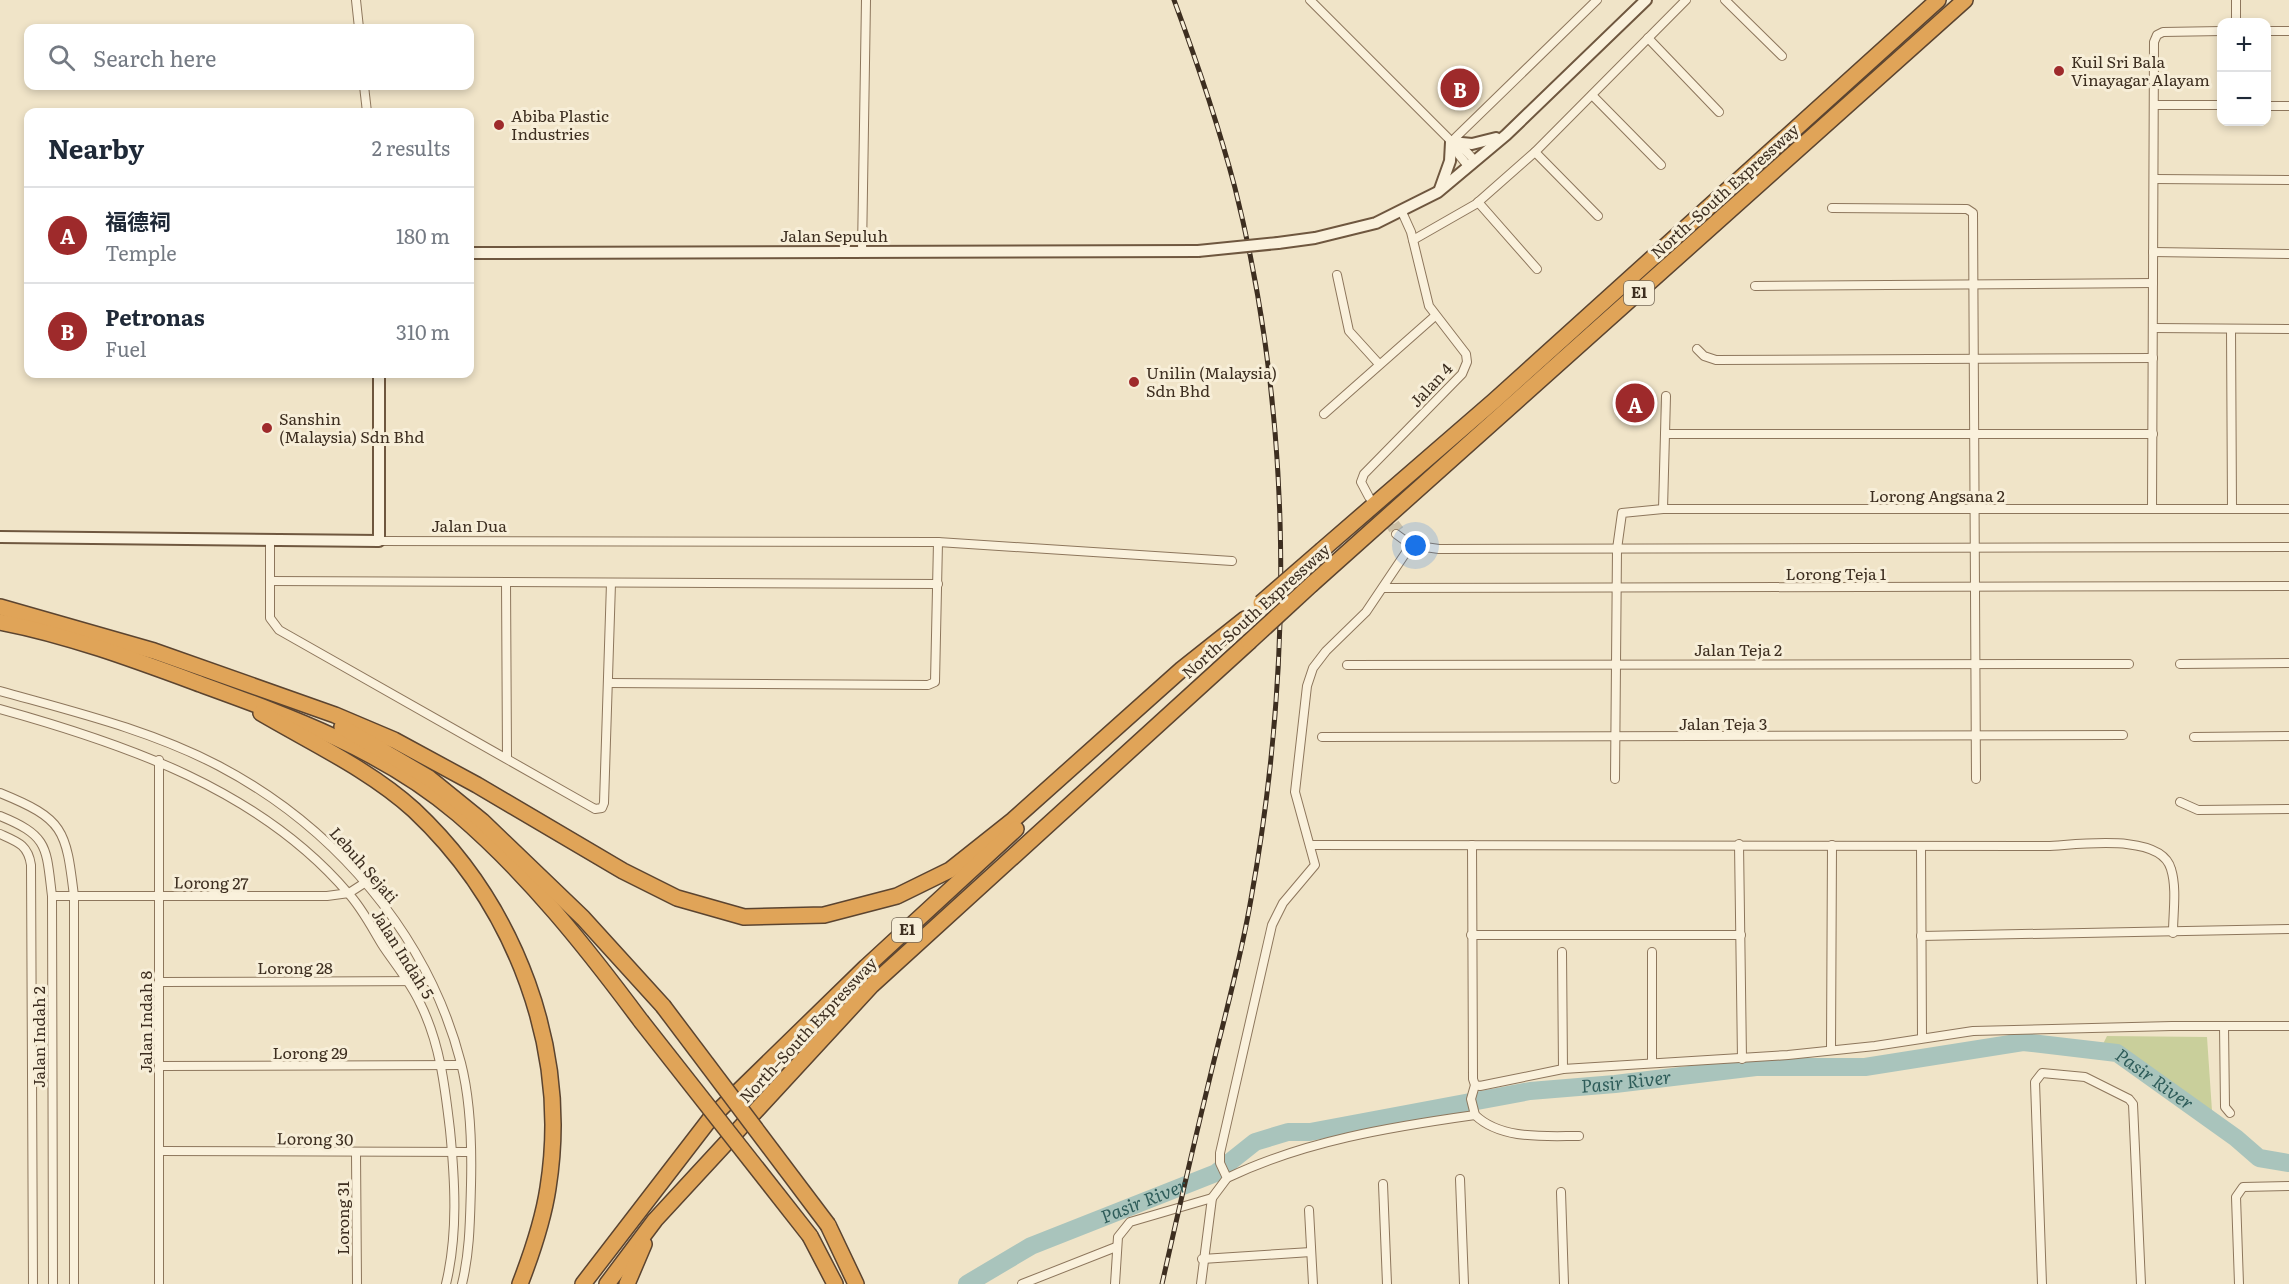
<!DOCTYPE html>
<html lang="en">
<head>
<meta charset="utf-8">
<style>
  body { margin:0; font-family:Literata,"Noto Sans SC",serif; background:#f6f6f7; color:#1f2937 }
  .controls { position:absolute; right:18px; top:18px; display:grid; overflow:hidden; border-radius:12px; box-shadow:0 3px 9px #0003 }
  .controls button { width:54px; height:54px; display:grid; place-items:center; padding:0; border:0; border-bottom:2px solid #e0e1e3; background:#fff; color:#1f2937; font:30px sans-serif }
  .you { position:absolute; left:1416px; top:546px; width:21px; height:21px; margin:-15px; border:4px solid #fff; border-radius:50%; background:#1a73e8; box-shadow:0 0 0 9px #1a73e833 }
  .badge { display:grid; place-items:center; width:39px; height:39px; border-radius:50%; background:#9e2a2b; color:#fff; font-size:20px; font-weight:700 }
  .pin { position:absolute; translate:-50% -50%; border:3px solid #fff; box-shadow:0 2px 6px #0006 }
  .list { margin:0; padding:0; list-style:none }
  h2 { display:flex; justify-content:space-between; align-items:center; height:78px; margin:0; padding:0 24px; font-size:26px }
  h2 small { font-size:20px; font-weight:400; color:#747a83 }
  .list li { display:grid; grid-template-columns:39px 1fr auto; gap:18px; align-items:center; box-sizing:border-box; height:96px; padding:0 24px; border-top:2px solid #e0e1e3 }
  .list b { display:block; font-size:22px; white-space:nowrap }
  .list p { margin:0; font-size:20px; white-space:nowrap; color:#747a83 }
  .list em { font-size:20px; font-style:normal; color:#747a83 }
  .icon { flex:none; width:33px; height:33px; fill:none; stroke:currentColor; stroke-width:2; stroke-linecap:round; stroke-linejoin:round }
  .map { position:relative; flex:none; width:2289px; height:1284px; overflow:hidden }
  .search { position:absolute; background:#fff; box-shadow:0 3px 9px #0003; left:24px; top:24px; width:450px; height:66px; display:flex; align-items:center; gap:15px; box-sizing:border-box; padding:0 21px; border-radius:12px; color:#747a83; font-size:22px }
  .panel { position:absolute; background:#fff; box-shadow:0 3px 9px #0003; left:24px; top:108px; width:450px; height:270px; border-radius:12px }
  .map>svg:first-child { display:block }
  .green { fill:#c9cf9b }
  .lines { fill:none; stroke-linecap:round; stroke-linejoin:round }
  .river { stroke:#a9c4bc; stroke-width:18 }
  .minor-tunnel { stroke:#ccc0a6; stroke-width:8; stroke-dasharray:8 4; stroke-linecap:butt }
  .minor-casing { stroke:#8d765c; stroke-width:10 }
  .secondary-casing { stroke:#6f573f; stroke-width:14 }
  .motorway-casing { stroke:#5b4430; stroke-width:18 }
  .minor { stroke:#faf1dc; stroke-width:8 }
  .secondary { stroke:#faf1dc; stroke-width:10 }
  .motorway { stroke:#e0a458; stroke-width:15 }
  .rail-casing { stroke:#3d2e20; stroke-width:5 }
  .rail { stroke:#f7eed8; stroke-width:3; stroke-dasharray:9; stroke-linecap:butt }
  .secondary-bridge-casing { stroke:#6f573f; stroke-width:14; stroke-linecap:butt }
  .motorway-bridge-casing { stroke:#5b4430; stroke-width:18; stroke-linecap:butt }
  .secondary-bridge { stroke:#faf1dc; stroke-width:10 }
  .motorway-bridge { stroke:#e0a458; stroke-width:15 }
  .poi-dot { fill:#9e2a2b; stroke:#f7eed8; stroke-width:2 }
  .labels { text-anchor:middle; stroke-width:6; stroke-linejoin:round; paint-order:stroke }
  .shield { fill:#f7eed8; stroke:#756857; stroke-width:1.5 }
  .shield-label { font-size:15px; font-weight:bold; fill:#3d2e20 }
  .poi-label { font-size:16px; fill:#3d2e20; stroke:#f7eed8; text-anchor:start }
  .street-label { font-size:16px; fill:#3d2e20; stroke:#f7eed8 }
  .water-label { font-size:18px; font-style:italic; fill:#2f5d5a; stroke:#f7eed8 }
</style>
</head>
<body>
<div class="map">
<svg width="2289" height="1284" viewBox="0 0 2289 1284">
  <rect width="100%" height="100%" fill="#f0e4c8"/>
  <path class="green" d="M2107,1036L2207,1037L2212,1111L2116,1050L2101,1048Z"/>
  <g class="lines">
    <path class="river" id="s1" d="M967,1284L1031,1246L1216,1173L1255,1142L1288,1132H1310L1530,1091L1615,1084L1756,1067H1865L2023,1042L2117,1053L2236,1138L2259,1158L2289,1163"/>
    <g class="minor-tunnel">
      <path d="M1374,494L1401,531"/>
      <path d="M1374,504L1396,534"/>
    </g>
    <defs>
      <g id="minor">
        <path d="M356,0L359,28"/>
        <path d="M1310,0L1456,146L1465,150L1475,161"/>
        <path d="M1725,0L1782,56"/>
        <path d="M2236,0V22"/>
        <path d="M2266,31H2289"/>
        <path d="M1648,38L1719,112"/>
        <path d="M364,86L367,112"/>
        <path d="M1592,95L1661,165"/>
        <path d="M2154,105H2222"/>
        <path d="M2266,106H2289"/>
        <path d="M1451,142L1597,0"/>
        <path d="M1456,146L1459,155L1468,166"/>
        <path d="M1535,152L1598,216"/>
        <path d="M2154,179L2289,180"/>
        <path d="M1478,202L1537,269"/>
        <path d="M1832,208L1967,209L1973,213L1976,779"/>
        <path d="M1413,240L1476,204L1535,152L1686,0"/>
        <path d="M862,251L866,0"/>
        <path d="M2153,252L2289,254"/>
        <path d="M1337,275L1349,331L1379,364"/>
        <path d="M1755,286L2153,283"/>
        <path d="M2153,328L2289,329"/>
        <path d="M2231,329L2232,509"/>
        <path d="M1697,349L1704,356L1716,360L2153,358"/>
        <path d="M1324,414L1435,316"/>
        <path d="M1665,434H2153"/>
        <path d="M1369,497L1361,482L1364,474L1462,374L1467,362L1466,354L1429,306L1411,232L1402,212"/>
        <path d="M1663,509L1666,396"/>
        <path d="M2152,509L2154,42L2157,35L2163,32L2222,31"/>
        <path d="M1396,534L1411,545L1439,549L2289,547"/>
        <path d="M270,541V618L279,630L595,809L602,808L604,803L611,583"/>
        <path d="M379,541L938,542L1232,561"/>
        <path d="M270,581L938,584"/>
        <path d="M506,582L507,757"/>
        <path d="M1383,588L2289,586"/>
        <path d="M2180,664L2289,663"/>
        <path d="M1347,665L2129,664"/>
        <path d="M609,683L928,685L935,682L938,542"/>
        <path d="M0,691C75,712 150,730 219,766C335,827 428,935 461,1063C471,1102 472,1145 471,1185C470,1219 470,1251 462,1284"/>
        <path d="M0,709C126,744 260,790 348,893C362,908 372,928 383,946C395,964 411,983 420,1003C440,1043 445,1087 450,1130C455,1181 458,1234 446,1284"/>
        <path d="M1322,737L2123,735"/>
        <path d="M2194,737L2289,736"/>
        <path d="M1615,779L1617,549L1622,513L1663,509H2289"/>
        <path d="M0,793C64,819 66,829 74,896V1284"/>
        <path d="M2180,802L2198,810L2289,809"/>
        <path d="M0,816C49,836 46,847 52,896L53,1284"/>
        <path d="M0,834C18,842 28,845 31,865L33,1284"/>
        <path d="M1739,844L1742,1059"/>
        <path d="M1310,845L2047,846C2077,845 2161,832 2171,869C2177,888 2173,913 2173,933"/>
        <path d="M1472,845L1473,1079L1475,1085L1480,1086L1563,1069L1788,1055L1875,1046L1973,1031L2172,1026H2289"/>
        <path d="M1921,846L1922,1037"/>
        <path d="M52,896H327L349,893L366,882"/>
        <path d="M1471,935H1741"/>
        <path d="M1921,936L2289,929"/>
        <path d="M1562,952L1563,1069"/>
        <path d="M1652,952V1063"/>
        <path d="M159,982L430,981"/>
        <path d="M2224,1026L2225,1107L2230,1113"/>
        <path d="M1831,1050L1832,845"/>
        <path d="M159,1066L461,1065"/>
        <path d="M1475,1085L1471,1099L1475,1115C1501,1140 1545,1136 1579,1136"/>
        <path d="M159,1151L471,1152"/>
        <path d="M356,1153L357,1284"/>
        <path d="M1227,1178C1304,1141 1390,1127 1475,1115"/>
        <path d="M1460,1179L1464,1284"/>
        <path d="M1383,1184L1387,1284"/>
        <path d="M1561,1192L1564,1284"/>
        <path d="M1309,1210L1313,1284"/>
        <path d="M1202,1259L1311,1252"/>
        <path d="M159,1284V760"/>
        <path d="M1022,1284L1116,1247"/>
        <path d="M1115,1284L1118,1237L1130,1222L1212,1198"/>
        <path d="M1201,1284L1212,1198L1227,1178L1220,1163V1153L1272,925L1283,903L1315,865L1295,792L1307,686L1313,668L1326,651L1366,612L1411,545"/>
        <path d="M2042,1284L2035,1082L2042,1073L2085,1077L2129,1099L2133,1104L2141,1284"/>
        <path d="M2239,1284L2236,1197L2243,1187L2289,1186"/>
      </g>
      <g id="secondary">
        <path d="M1440,189L1450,161L1451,142L1472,144L1496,138"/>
        <path d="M1278,243L1315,238L1376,223L1438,192L1506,135L1646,0"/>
        <path d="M470,253L1198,251"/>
        <path d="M0,537L379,541V374"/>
      </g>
      <g id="motorway">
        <path d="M1322,550L1494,401L1938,0"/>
        <path d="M1312,584L1965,0"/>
        <path d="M0,607L154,651L335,715L394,740L477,785L623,871L677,898L744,917L824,915L897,896L950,870L1013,820L1182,669L1245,619"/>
        <path d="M0,622C68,635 135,660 200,684C291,717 383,750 458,814C528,874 586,947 641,1021"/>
        <path d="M261,713C312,743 370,770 414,810C516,906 570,1049 548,1188C543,1221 532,1253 520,1284"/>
        <path d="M342,727L429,778L482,821L583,918L663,1006"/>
        <path d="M828,1225L856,1284"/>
        <path d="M810,1236L835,1284"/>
        <path d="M583,1284L710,1119L866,967L1016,829"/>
        <path d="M607,1284L655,1220L872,985L1249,642"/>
        <path d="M627,1284L644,1244"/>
      </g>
    </defs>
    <use href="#minor" class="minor-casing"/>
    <use href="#secondary" class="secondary-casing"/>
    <use href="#motorway" class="motorway-casing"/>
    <use href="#minor" class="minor"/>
    <use href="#secondary" class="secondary"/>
    <use href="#motorway" class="motorway"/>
    <defs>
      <path id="rail" d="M1162,1284C1178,1213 1194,1143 1211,1073C1225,1015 1241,958 1251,899C1293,666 1293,419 1235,188C1218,124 1197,62 1174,0"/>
    </defs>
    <use href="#rail" class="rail-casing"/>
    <use href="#rail" class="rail"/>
    <defs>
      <path id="secondary-bridge" d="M1198,251L1278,243"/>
      <g id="motorway-bridge">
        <path d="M1261,603L1322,550"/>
        <path d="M1249,642L1312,584"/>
        <path d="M663,1006L828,1225"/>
        <path d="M641,1021L810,1236"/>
      </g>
    </defs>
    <use href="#secondary-bridge" class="secondary-bridge-casing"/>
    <use href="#motorway-bridge" class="motorway-bridge-casing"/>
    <use href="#secondary-bridge" class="secondary-bridge"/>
    <use href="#motorway-bridge" class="motorway-bridge"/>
  </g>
  <g class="poi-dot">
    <circle cx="2059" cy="71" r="6"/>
    <circle cx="499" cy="125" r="6"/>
    <circle cx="1134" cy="382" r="6"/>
    <circle cx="267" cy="428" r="6"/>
  </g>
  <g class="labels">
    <g class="shield">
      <rect x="1624" y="281" width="30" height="24" rx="4.5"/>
      <rect x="892" y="918" width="30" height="24" rx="4.5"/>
    </g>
    <g class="shield-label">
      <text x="1639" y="298">E1</text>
      <text x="907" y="935">E1</text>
    </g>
    <g class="poi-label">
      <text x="2071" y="68">Kuil Sri Bala<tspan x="2071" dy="18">Vinayagar Alayam</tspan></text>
      <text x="511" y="122">Abiba Plastic<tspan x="511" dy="18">Industries</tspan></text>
      <text x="1146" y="379">Unilin (Malaysia)<tspan x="1146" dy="18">Sdn Bhd</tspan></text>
      <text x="279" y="425">Sanshin<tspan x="279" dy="18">(Malaysia) Sdn Bhd</tspan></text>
    </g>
    <g class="street-label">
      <text transform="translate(1725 191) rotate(-42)" y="6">North–South Expressway</text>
      <text x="834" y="242">Jalan Sepuluh</text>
      <text transform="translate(1431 385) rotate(-47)" y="6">Jalan 4</text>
      <text x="1937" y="502">Lorong Angsana 2</text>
      <text x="469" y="532">Jalan Dua</text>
      <text x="1836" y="580">Lorong Teja 1</text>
      <text transform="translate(1256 611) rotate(-42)" y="6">North–South Expressway</text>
      <text x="1738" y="656">Jalan Teja 2</text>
      <text x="1723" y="730">Jalan Teja 3</text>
      <text transform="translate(364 865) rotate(49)" y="6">Lebuh Sejati</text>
      <text transform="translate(211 883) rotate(1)" y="6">Lorong 27</text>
      <text transform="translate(403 954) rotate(58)" y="6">Jalan Indah 5</text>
      <text x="295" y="974">Lorong 28</text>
      <text transform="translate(146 1022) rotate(-90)" y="6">Jalan Indah 8</text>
      <text transform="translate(808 1030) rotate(-47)" y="6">North–South Expressway</text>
      <text transform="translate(39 1037) rotate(-90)" y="6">Jalan Indah 2</text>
      <text x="310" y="1059">Lorong 29</text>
      <text transform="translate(315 1139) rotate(1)" y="6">Lorong 30</text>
      <text transform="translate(343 1218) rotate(-90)" y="6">Lorong 31</text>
    </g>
    <g class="water-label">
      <text dy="6" stroke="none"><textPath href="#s1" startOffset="700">Pasir River</textPath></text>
      <text dy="6" stroke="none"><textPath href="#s1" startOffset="1240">Pasir River</textPath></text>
      <text dy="6" stroke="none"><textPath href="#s1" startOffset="196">Pasir River</textPath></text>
    </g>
  </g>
</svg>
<div class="controls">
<button>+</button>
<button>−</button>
</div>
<div class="you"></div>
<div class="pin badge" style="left:1635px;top:403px">A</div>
<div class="pin badge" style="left:1460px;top:88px">B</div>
<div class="search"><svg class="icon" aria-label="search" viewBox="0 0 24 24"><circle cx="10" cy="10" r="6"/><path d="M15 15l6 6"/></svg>Search here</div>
<section class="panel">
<h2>Nearby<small>2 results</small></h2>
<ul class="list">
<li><span class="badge">A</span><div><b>福德祠</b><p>Temple</p></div><em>180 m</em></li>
<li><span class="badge">B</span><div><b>Petronas</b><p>Fuel</p></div><em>310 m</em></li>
</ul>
</section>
</div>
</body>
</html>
